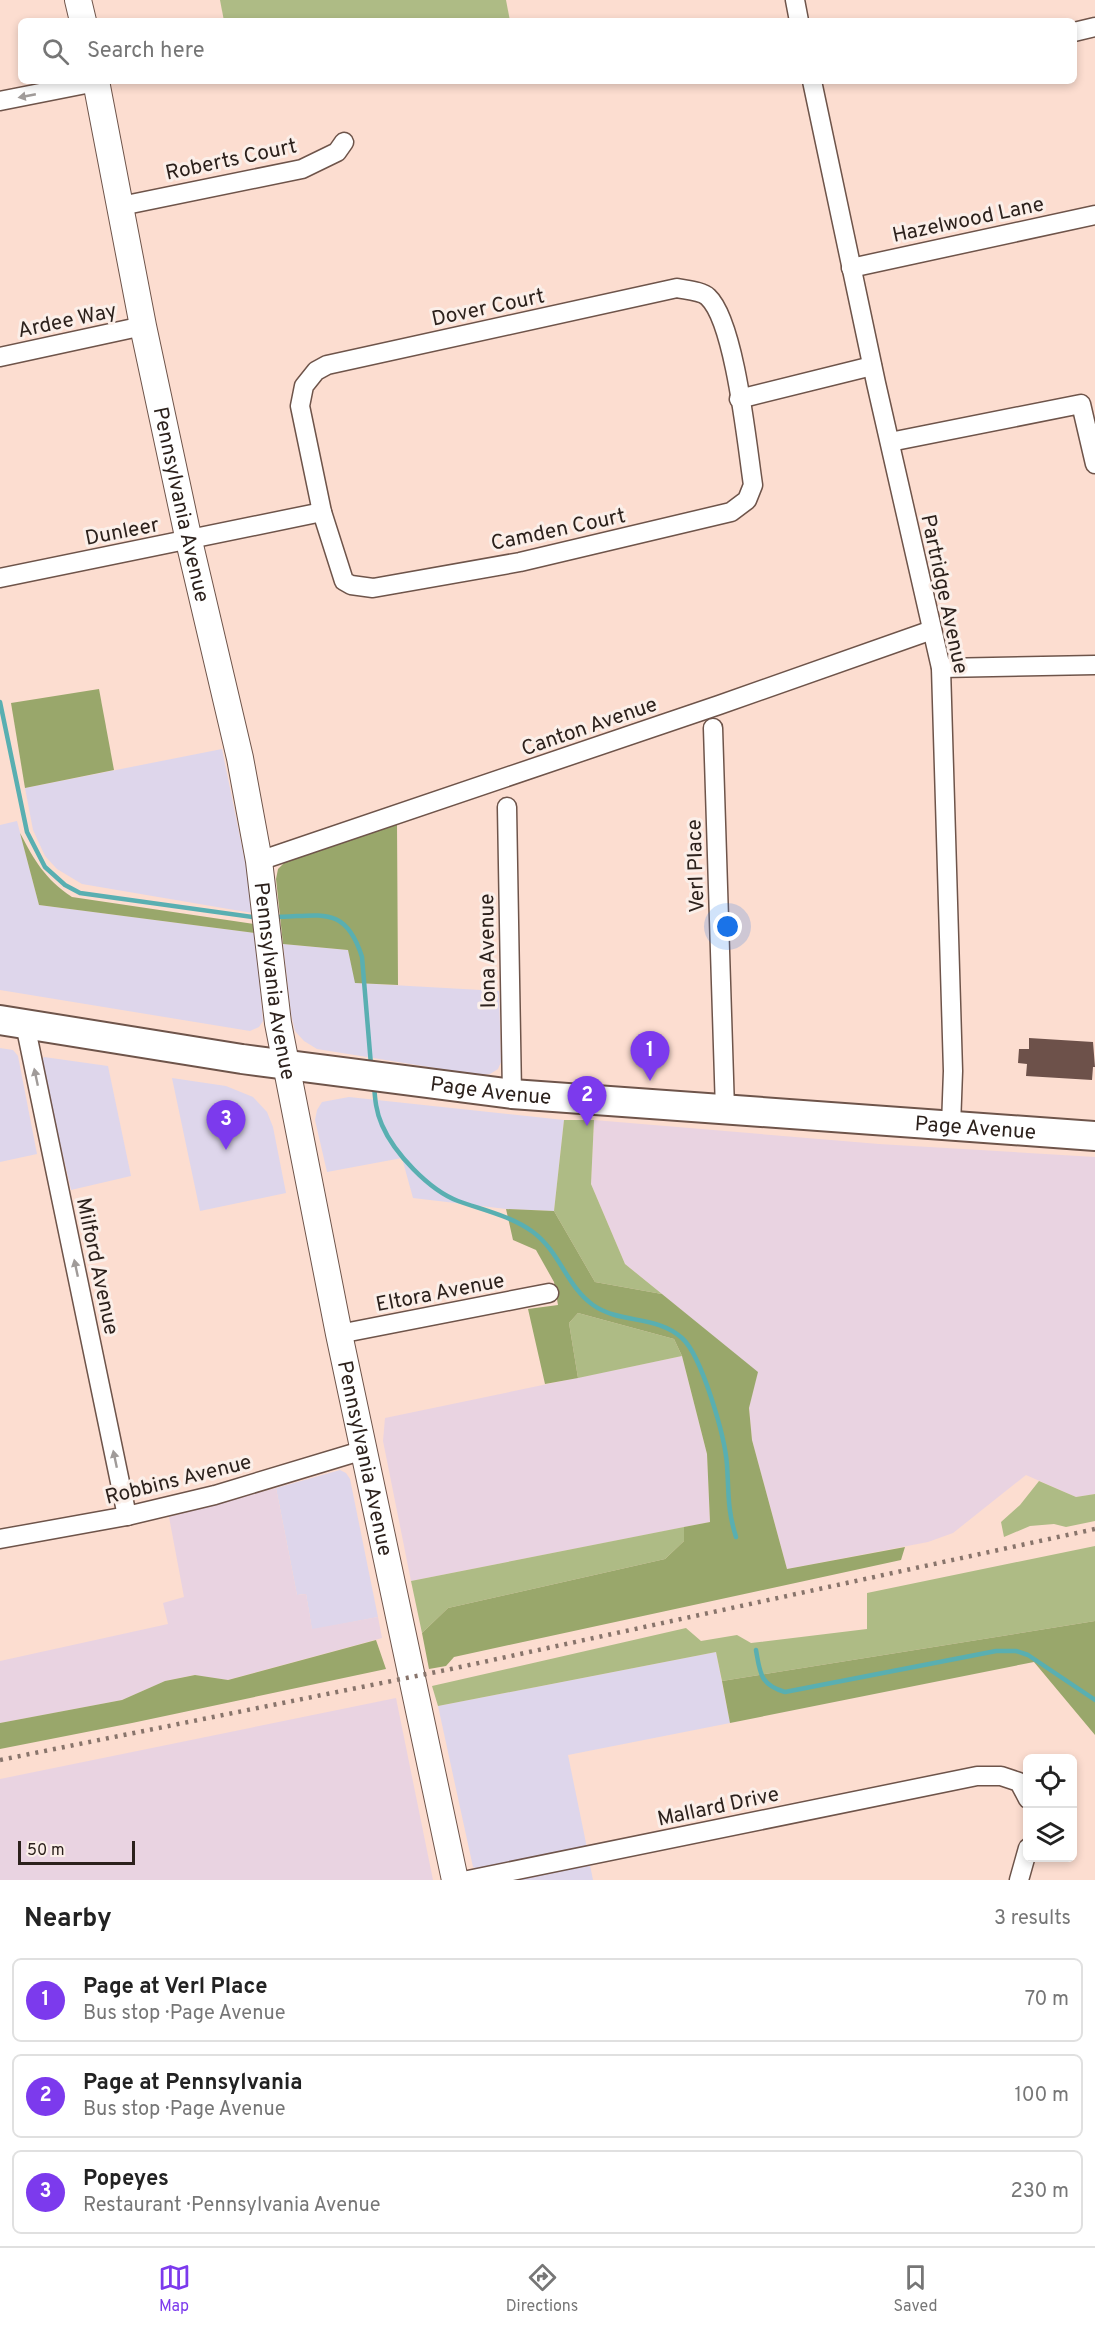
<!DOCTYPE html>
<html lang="en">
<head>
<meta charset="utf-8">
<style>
  body { margin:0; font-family:Overpass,sans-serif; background:#f2f2f2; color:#222 }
  .controls { position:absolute; right:18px; bottom:18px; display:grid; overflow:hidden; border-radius:9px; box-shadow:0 3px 9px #0003 }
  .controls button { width:54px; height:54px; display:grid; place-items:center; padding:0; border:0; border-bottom:2px solid #e0e0e0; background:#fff; color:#222; font:30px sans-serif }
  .scale { position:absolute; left:18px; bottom:15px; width:117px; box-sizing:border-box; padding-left:6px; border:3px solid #2c211c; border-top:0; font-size:16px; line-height:21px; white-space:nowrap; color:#2c211c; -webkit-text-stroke:4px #fbefe9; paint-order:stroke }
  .you { position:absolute; left:728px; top:927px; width:21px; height:21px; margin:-15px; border:4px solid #fff; border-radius:50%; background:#1a73e8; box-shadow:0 0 0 9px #1a73e833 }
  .badge { display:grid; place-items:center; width:39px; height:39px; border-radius:50%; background:#7c3aed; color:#fff; font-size:20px; font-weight:700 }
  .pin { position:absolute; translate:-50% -50px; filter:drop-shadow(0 2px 3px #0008) }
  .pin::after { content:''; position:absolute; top:32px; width:21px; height:18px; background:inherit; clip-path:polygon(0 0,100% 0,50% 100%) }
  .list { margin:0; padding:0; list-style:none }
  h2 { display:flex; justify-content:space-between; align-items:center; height:78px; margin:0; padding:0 24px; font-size:26px }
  h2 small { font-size:20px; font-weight:400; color:#767676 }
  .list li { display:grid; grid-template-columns:39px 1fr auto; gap:18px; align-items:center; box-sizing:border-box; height:84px; margin:0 12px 12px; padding:0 12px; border:2px solid #e0e0e0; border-radius:9px }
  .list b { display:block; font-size:22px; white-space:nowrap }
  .list p { margin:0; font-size:20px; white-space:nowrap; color:#767676 }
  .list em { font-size:20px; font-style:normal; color:#767676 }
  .icon { flex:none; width:33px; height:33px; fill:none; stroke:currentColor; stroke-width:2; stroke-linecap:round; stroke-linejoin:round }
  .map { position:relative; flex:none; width:1095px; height:1880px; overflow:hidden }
  .search { position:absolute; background:#fff; box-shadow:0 3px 9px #0003; left:18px; right:18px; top:18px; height:66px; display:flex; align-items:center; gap:15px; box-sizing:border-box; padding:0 21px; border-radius:9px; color:#767676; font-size:22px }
  .sheet { height:366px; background:#fff }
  nav { display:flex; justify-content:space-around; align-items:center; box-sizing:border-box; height:84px; border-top:2px solid #e0e0e0; background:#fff; font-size:16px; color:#767676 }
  nav a { display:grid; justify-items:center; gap:3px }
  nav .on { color:#7c3aed }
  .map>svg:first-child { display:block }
  .commercial { fill:#ded6eb }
  .industrial { fill:#e9d3e1 }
  .green { fill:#aebb85 }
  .forest { fill:#99a76b }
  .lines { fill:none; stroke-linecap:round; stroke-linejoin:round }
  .stream { stroke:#59afb1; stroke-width:4.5 }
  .building { fill:#6d514a }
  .street-casing { stroke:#6e544a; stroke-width:21 }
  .secondary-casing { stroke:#6e544a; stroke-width:28 }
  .primary-casing { stroke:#6e544a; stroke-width:32 }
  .street { stroke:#fff; stroke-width:18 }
  .secondary { stroke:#fff; stroke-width:26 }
  .primary { stroke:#fff; stroke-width:28 }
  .rail { stroke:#88746b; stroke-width:4.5; stroke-dasharray:3 6; stroke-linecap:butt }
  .oneway { fill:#a09b99 }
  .labels { text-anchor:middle; stroke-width:6; stroke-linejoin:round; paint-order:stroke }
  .street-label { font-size:21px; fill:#2c211c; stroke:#fbefe9 }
</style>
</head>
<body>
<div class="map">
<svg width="1095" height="1880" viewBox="0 0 1095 1880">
  <rect width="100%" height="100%" fill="#fcddd0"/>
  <g class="commercial">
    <path d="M222,749L246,866L252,913L82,884L57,869L45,856L33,830L25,788Z"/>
    <path d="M17,821L39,905L255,933L263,1021L259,1027L250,1031L0,990V825Z"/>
    <path d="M283,944L348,950L356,983L499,991L501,1062L498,1069L490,1074L479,1075L317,1049L304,1041L295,1031L291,1014Z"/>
    <path d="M0,1048L13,1050L18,1056L37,1154L0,1162Z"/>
    <path d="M44,1057L108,1066L131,1176L71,1190L41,1062Z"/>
    <path d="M172,1078L226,1086L253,1097L267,1112L273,1127L286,1193L200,1211Z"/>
    <path d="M349,1097L564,1120L554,1211L506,1209L413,1198L402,1158L327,1172L315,1120L317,1110L322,1102Z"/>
    <path d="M340,1470L346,1473L350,1479L378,1617L312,1630L306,1594L297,1595L276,1488Z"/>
    <path d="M716,1652L730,1723L568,1755L587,1848L478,1869L473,1867L438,1706Z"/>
    <path d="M590,1865L593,1880H518Z"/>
  </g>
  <g class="industrial">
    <path d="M594,1120L879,1144L1095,1157V1494L1076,1497L1026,1475L953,1533L928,1542L787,1569L752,1440L749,1408L757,1372L625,1264L591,1184Z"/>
    <path d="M682,1356L707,1454L710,1522L411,1581L383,1441L385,1418Z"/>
    <path d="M276,1488L297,1595L306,1594L312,1629L378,1617L382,1638L227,1680L194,1675L165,1681L122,1700L0,1723V1661L168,1624L163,1603L184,1597L169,1517Z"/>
    <path d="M396,1698L433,1880H0V1779Z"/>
  </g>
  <g class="green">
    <path d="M220,0H506L510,21H224Z"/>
    <path d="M564,1120H594L591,1184L625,1264L662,1294L595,1282L554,1211Z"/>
    <path d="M578,1313L674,1339L682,1356L578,1378L569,1323Z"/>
    <path d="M1039,1481L1076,1497L1095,1494V1521L1066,1527L1054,1524L1030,1526L1004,1537L1001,1522L1020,1505Z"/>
    <path d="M684,1527V1541L665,1559L448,1608L422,1633L411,1581Z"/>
    <path d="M1095,1546V1621L722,1681L716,1652L438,1706L432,1686L686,1628L701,1641L737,1635L751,1643L867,1629V1593Z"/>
  </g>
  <g class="forest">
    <path d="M99,689L114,770L25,788L11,703Z"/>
    <path d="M397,823L398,985L355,983L348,950L283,944L276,879L278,869L286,861Z"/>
    <path d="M20,833C35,861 44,878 72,897L254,924L255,933L39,905Z"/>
    <path d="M506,1209L554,1211L595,1282L662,1294L758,1372L749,1408L752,1440L787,1569L905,1547L901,1560L454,1657L446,1666L429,1669L422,1633L448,1608L665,1559L684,1541V1527L710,1522L707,1454L682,1356L674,1339L578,1313L569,1323L578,1378L545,1384L528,1309L558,1305L554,1282L536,1250L513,1240Z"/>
    <path d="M1095,1621V1735L1034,1662L730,1723L722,1681Z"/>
    <path d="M376,1640L386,1669L132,1723L0,1749V1723L122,1700L165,1681L195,1675L228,1680Z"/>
  </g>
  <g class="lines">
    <g class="stream">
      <path d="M0,702L27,832L45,867L65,885L80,893L259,918"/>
      <path d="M273,917C319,917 345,903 362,957L371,1065"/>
      <path d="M374,1085C375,1099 376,1112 382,1125C394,1153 429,1190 458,1201C483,1210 511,1216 533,1232C560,1252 567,1287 593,1305C620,1324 657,1315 682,1338C702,1356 725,1437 727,1465C729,1493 727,1508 736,1537"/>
      <path d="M756,1650C760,1673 760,1685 785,1692L996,1651H1016L1028,1655L1095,1700"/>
    </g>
  </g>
  <path class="building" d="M1029,1038L1093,1042L1095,1067H1093L1092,1080L1026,1076L1027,1064L1018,1063L1019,1049H1029Z"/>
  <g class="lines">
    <defs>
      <g id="street">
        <path d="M795,0L799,21"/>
        <path d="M1074,32L1095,27"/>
        <path d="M812,81L876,383L941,668L953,1071L951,1126"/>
        <path d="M0,101L96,82"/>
        <path d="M121,206L302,169L337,152L344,142"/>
        <path d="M851,268L1095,215"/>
        <path d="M677,288C686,290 702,291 708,297C735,322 747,445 753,485L747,500L731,512L520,562L373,588L351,585L344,581L322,512L300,406L304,386L316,371L327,365Z"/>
        <path d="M0,357L143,326"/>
        <path d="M739,399L872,366"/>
        <path d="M890,442L1081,404L1095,464"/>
        <path d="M0,578L322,512"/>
        <path d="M941,668L1095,665"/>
        <path d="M713,728L725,1110"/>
        <path d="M507,807L512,1094"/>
        <path d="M259,861L719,705L932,630"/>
        <path d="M25,1024L127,1516"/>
        <path d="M339,1334L549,1293"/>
        <path d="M0,1539L127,1516L215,1495L364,1450"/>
        <path d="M468,1880L977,1776H1001L1019,1782L1028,1799"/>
        <path d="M1019,1880L1028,1848"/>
      </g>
      <g id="secondary">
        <path d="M78,0L83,21"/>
        <path id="s1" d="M96,81L143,326L189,541L240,758L259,861L278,1023L286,1064L339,1334L455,1880"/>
      </g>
      <g id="primary">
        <path id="s2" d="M0,1020L242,1059L512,1094L1095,1136"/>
      </g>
    </defs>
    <use href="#street" class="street-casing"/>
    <use href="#secondary" class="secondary-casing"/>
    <use href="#primary" class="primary-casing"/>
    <use href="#street" class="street"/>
    <use href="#secondary" class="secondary"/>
    <use href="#primary" class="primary"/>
    <path class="rail" d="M0,1760L451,1669L1095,1529"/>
  </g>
  <defs><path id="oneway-solid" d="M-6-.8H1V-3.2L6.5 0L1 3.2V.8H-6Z" transform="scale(1.5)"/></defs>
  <g class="oneway">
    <use href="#oneway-solid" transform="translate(27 96) rotate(169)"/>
    <use href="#oneway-solid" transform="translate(36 1077) rotate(-102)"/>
    <use href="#oneway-solid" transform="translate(76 1268) rotate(-102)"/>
    <use href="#oneway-solid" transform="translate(115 1459) rotate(-102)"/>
  </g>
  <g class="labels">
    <g class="street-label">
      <text transform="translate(231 159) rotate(-12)" y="7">Roberts Court</text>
      <text transform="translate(968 219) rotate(-12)" y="7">Hazelwood Lane</text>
      <text transform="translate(488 307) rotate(-12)" y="7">Dover Court</text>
      <text transform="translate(67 320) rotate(-12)" y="7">Ardee Way</text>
      <text dy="7" stroke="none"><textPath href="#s1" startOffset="432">Pennsylvania Avenue</textPath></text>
      <text transform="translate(558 529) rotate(-12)" y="7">Camden Court</text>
      <text transform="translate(122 531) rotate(-11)" y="7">Dunleer</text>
      <text transform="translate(945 594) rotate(78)" y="7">Partridge Avenue</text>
      <text transform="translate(589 726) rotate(-19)" y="7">Canton Avenue</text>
      <text transform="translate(695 866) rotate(-92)" y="7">Verl Place</text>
      <text transform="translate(487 951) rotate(-91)" y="7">Iona Avenue</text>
      <text dy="7" stroke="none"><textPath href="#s1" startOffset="918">Pennsylvania Avenue</textPath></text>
      <text dy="7" stroke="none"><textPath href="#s2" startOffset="496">Page Avenue</textPath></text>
      <text dy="7" stroke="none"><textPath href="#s2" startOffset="982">Page Avenue</textPath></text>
      <text transform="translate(98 1266) rotate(78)" y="7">Milford Avenue</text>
      <text transform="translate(440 1292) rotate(-11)" y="7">Eltora Avenue</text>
      <text dy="7" stroke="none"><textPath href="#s1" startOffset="1404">Pennsylvania Avenue</textPath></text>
      <text transform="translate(178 1479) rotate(-14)" y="7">Robbins Avenue</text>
      <text transform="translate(718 1806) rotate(-12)" y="7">Mallard Drive</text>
    </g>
  </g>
</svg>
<div class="controls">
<button><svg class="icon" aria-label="locate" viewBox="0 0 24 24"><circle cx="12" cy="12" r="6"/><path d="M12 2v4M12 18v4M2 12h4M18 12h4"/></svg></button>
<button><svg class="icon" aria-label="layers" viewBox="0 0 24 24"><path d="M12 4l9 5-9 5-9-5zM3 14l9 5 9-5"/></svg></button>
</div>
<div class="scale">50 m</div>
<div class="you"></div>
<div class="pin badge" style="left:650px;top:1081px">1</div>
<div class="pin badge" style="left:587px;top:1126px">2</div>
<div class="pin badge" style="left:226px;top:1150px">3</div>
<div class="search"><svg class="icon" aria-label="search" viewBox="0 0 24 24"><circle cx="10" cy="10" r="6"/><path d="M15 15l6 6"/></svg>Search here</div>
</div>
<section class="sheet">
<h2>Nearby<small>3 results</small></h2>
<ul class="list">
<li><span class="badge">1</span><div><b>Page at Verl Place</b><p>Bus stop · Page Avenue</p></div><em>70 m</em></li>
<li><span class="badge">2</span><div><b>Page at Pennsylvania</b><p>Bus stop · Page Avenue</p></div><em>100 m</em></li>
<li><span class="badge">3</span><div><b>Popeyes</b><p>Restaurant · Pennsylvania Avenue</p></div><em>230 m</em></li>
</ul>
</section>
<nav>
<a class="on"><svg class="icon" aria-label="map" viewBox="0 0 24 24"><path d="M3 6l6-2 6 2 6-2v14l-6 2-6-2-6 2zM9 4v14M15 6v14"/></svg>Map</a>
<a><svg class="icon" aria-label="directions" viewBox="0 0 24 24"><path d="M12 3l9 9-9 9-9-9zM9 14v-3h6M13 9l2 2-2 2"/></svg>Directions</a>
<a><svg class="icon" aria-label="saved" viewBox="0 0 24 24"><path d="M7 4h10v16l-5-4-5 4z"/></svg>Saved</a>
</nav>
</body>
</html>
